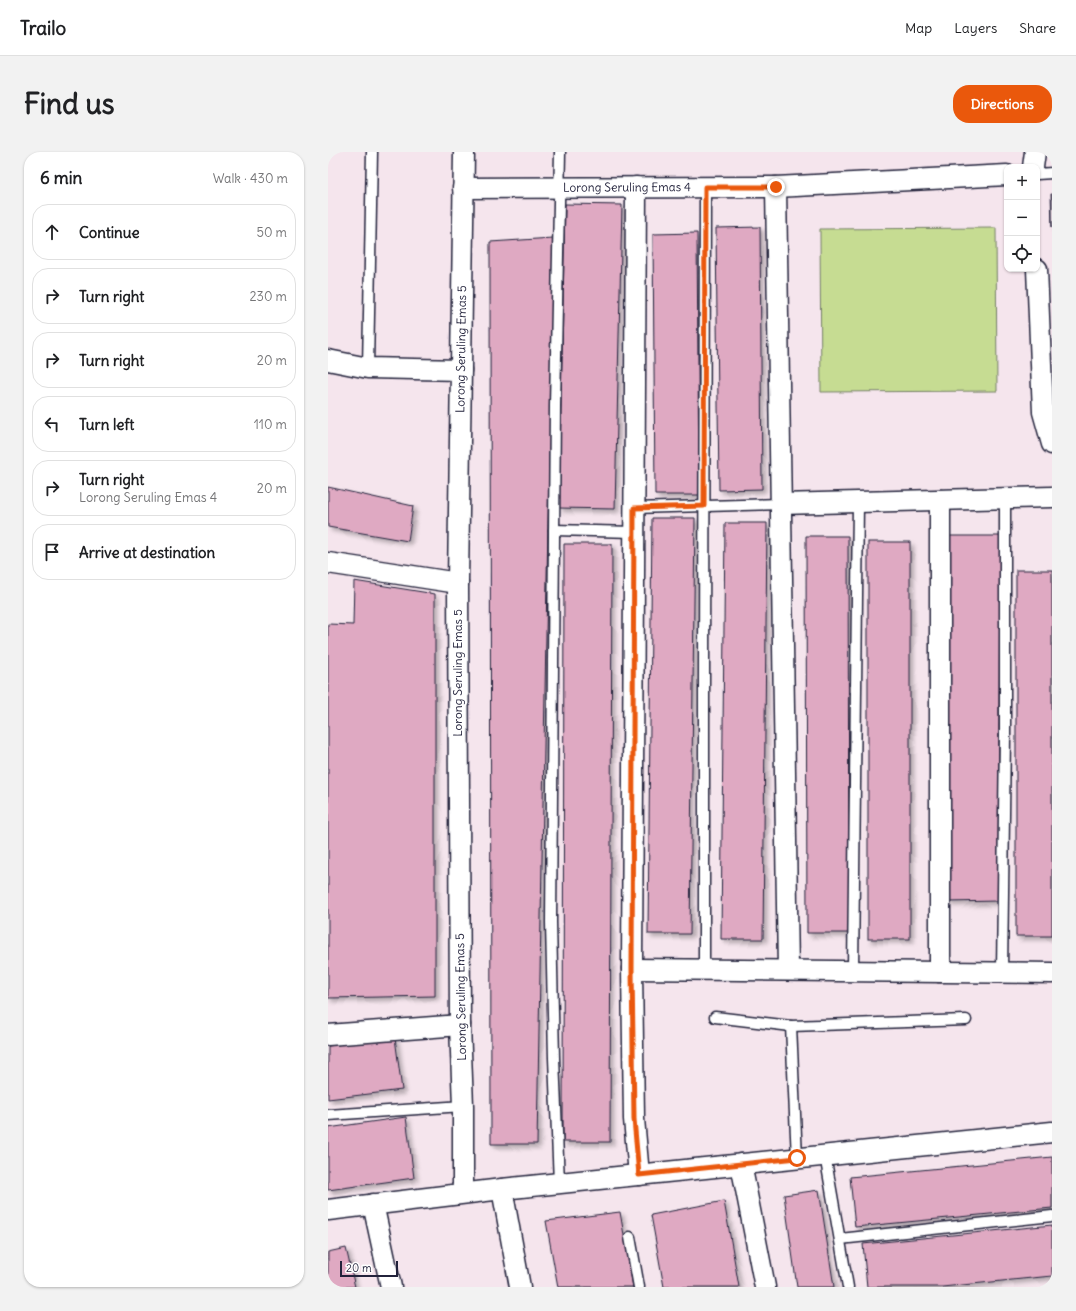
<!DOCTYPE html>
<html lang="en">
<head>
<meta charset="utf-8">
<style>
  body { margin:0; font-family:Delius,sans-serif; background:#f2f2f2; color:#202124 }
  .controls { position:absolute; right:12px; top:12px; display:grid; overflow:hidden; border-radius:8px; box-shadow:0 1px 3px #0004 }
  .controls button { width:36px; height:36px; display:grid; place-items:center; padding:0; border:0; border-bottom:1px solid #e0e0e0; background:#fff; color:#202124; font:20px sans-serif }
  .scale { position:absolute; left:12px; bottom:10px; width:58px; box-sizing:border-box; padding-left:4px; border:2px solid #22223b; border-top:0; font-size:11px; line-height:14px; white-space:nowrap; color:#22223b; -webkit-text-stroke:3px #fff; paint-order:stroke }
  .stop { position:absolute; width:12px; height:12px; margin:-9px; border:3px solid #ea580c; border-radius:50%; background:#fff }
  .stop.end { background:#ea580c; border-color:#fff; box-shadow:0 1px 4px #0008 }
  .list { margin:0; padding:0; list-style:none }
  h2 { display:flex; justify-content:space-between; align-items:center; height:52px; margin:0; padding:0 16px; font-size:17px }
  h2 small { font-size:13px; font-weight:400; color:#757577 }
  .list li { display:grid; grid-template-columns:26px 1fr auto; gap:12px; align-items:center; box-sizing:border-box; height:56px; margin:0 8px 8px; padding:0 8px; border:1px solid #e0e0e0; border-radius:16px }
  .list b { display:block; font-size:15px; white-space:nowrap }
  .list p { margin:0; font-size:13px; white-space:nowrap; color:#757577 }
  .list em { font-size:13px; font-style:normal; color:#757577 }
  .icon { flex:none; width:22px; height:22px; fill:none; stroke:currentColor; stroke-width:2; stroke-linecap:round; stroke-linejoin:round }
  .map { position:relative; flex:none; width:724px; height:1135px; overflow:hidden; border-radius:16px }
  header { display:flex; align-items:center; gap:24px; box-sizing:border-box; height:56px; padding:0 20px; background:#fff; border-bottom:1px solid #e0e0e0 }
  header strong { font-size:19px }
  nav { display:flex; gap:22px; margin-inline-start:auto; font-size:14px }
  .intro { display:flex; align-items:center; justify-content:space-between; box-sizing:border-box; height:96px; padding:0 24px }
  h1 { margin:0; font-size:28px }
  .button { padding:10px 18px; border-radius:16px; background:#ea580c; color:#fff; font-size:14px; font-weight:700 }
  main { display:flex; gap:24px; padding:0 24px }
  aside { flex:1; background:#fff; border-radius:16px; box-shadow:0 1px 3px #0004 }
  .map>svg:first-child { display:block }
  .green { fill:#c6dc92; stroke:#747f66 }
  .building { fill:#dfa9c2; stroke:#22223b; filter:url(#shadow) }
  .lines { fill:none; stroke-linecap:round; stroke-linejoin:round }
  .service-casing { stroke:#22223b; stroke-width:13 }
  .minor-casing { stroke:#22223b; stroke-width:23 }
  .service { stroke:#fff; stroke-width:10 }
  .minor { stroke:#fff; stroke-width:20 }
  .route { stroke:#ea580c; stroke-width:5 }
  .labels { text-anchor:middle; stroke-width:3.5; stroke-linejoin:round; paint-order:stroke }
  .street-label { font-size:12px; fill:#22223b; stroke:#fff }
</style>
</head>
<body>
<header>
<strong>Trailo</strong>
<nav><a>Map</a><a>Layers</a><a>Share</a></nav>
</header>
<div class="intro"><h1>Find us</h1><a class="button">Directions</a></div>
<main>
<aside>
<h2>6 min<small>Walk · 430 m</small></h2>
<ul class="list">
<li><svg class="icon" aria-label="ahead" viewBox="0 0 24 24"><path d="M12 20V5M6 11l6-6 6 6"/></svg><div><b>Continue</b></div><em>50 m</em></li>
<li><svg class="icon" aria-label="right" viewBox="0 0 24 24"><path d="M7 20v-9h11M14 6l5 5-5 5"/></svg><div><b>Turn right</b></div><em>230 m</em></li>
<li><svg class="icon" aria-label="right" viewBox="0 0 24 24"><path d="M7 20v-9h11M14 6l5 5-5 5"/></svg><div><b>Turn right</b></div><em>20 m</em></li>
<li><svg class="icon" aria-label="left" viewBox="0 0 24 24"><path d="M17 20v-9H6M10 6l-5 5 5 5"/></svg><div><b>Turn left</b></div><em>110 m</em></li>
<li><svg class="icon" aria-label="right" viewBox="0 0 24 24"><path d="M7 20v-9h11M14 6l5 5-5 5"/></svg><div><b>Turn right</b><p>Lorong Seruling Emas 4</p></div><em>20 m</em></li>
<li><svg class="icon" aria-label="arrive" viewBox="0 0 24 24"><path d="M6 21V4h12l-3 4 3 4H6"/></svg><div><b>Arrive at destination</b></div></li>
</ul>
</aside>
<div class="map">
<svg width="724" height="1135" viewBox="0 0 724 1135">
  <defs>
    <filter id="shadow"><feDropShadow dx="3.5" dy="3.5" stdDeviation="2" flood-color="#0004"/></filter>
  </defs>
  <rect width="100%" height="100%" fill="#f5e5ed"/>
  <filter id="ink" filterUnits="userSpaceOnUse"><feTurbulence type="fractalNoise" baseFrequency=".025" numOctaves="2"/><feDisplacementMap in="SourceGraphic" scale="8" xChannelSelector="R" yChannelSelector="G"/><feConvolveMatrix kernelMatrix="1 2 1 2 8 2 1 2 1" color-interpolation-filters="sRGB"/></filter>
  <g filter="url(#ink)">
    <path class="green" d="M668,76L669,239L493,240L492,77Z"/>
    <g class="building">
      <path d="M723,42H724V75Z"/>
      <path d="M237,52L294,53L287,357L231,356Z"/>
      <path d="M432,75L434,337L391,338L388,76Z"/>
      <path d="M369,81L371,343H327L325,82Z"/>
      <path d="M225,86L209,992H163L162,90Z"/>
      <path d="M0,335L85,354L80,389L0,375Z"/>
      <path d="M324,366H367L362,782H320Z"/>
      <path d="M397,371H439L435,787H393Z"/>
      <path d="M478,384H520L521,781H479Z"/>
      <path d="M620,384H672L670,749L620,750Z"/>
      <rect x="540" y="390" width="42" height="397"/>
      <path d="M236,392H284L282,990H235Z"/>
      <rect x="688" y="418" width="36" height="366"/>
      <path d="M26,429L107,442V844L0,846V472L25,473Z"/>
      <path d="M67,886L74,938L0,947V894Z"/>
      <path d="M78,965L86,1026L0,1038V976Z"/>
      <path d="M724,1005V1056L527,1075L522,1025Z"/>
      <path d="M491,1038L506,1135H469L456,1043Z"/>
      <path d="M396,1049L411,1135H336L323,1063Z"/>
      <path d="M292,1060L305,1135H230L218,1069Z"/>
      <path d="M724,1073V1124L614,1135H539L535,1092Z"/>
      <path d="M18,1096L27,1135H0V1100Z"/>
    </g>
    <g class="lines">
      <defs>
        <g id="service">
          <path d="M709,22L724,21"/>
          <path d="M40,216L44,0"/>
          <path d="M306,356L452,352"/>
          <path d="M226,378L306,380"/>
          <path d="M376,817V533L377,35"/>
          <path d="M525,819L530,350"/>
          <path d="M674,820L677,583V346"/>
          <path d="M387,865L463,874L638,868"/>
          <path d="M463,874L469,1006"/>
          <path d="M0,963L135,954"/>
          <path d="M497,1003L520,1135"/>
          <path d="M231,1031L226,906L223,770L227,254L232,0"/>
          <path d="M302,1085L311,1135"/>
          <path d="M512,1087L724,1064"/>
        </g>
        <g id="minor">
          <path d="M705,15L707,0"/>
          <path d="M308,35L304,817L306,967L311,1023"/>
          <path d="M448,35L460,818"/>
          <path id="s1" d="M135,36L448,35L679,23"/>
          <path d="M709,117L715,260L724,292"/>
          <path d="M0,208L40,216L133,218"/>
          <path d="M452,352L724,345"/>
          <path d="M0,411L130,431"/>
          <path d="M304,817L724,821"/>
          <path d="M612,820V348"/>
          <path d="M0,883L132,873"/>
          <path d="M413,1012L437,1135"/>
          <path d="M174,1037L192,1135"/>
          <path id="s2" d="M135,1041V954L132,873L130,431L136,0"/>
          <path d="M45,1052L63,1135"/>
          <path d="M0,1058L174,1037L724,980"/>
        </g>
      </defs>
      <use href="#service" class="service-casing"/>
      <use href="#minor" class="minor-casing"/>
      <use href="#service" class="service"/>
      <use href="#minor" class="minor"/>
    </g>
  </g>
  <g class="lines" filter="url(#ink)">
    <path class="route" d="M448,35H377L376,354L306,356L304,817L306,967L311,1023L469,1006"/>
  </g>
  <g class="labels">
    <g class="street-label">
      <text dy="4" stroke="none"><textPath href="#s1" startOffset="164">Lorong Seruling Emas 4</textPath></text>
      <text dy="4" stroke="none"><textPath href="#s2" startOffset="844">Lorong Seruling Emas 5</textPath></text>
      <text transform="translate(130 521) rotate(-90)" y="4">Lorong Seruling Emas 5</text>
      <text transform="translate(133 845) rotate(-91)" y="4">Lorong Seruling Emas 5</text>
    </g>
  </g>
</svg>
<div class="controls">
<button>+</button>
<button>−</button>
<button><svg class="icon" aria-label="locate" viewBox="0 0 24 24"><circle cx="12" cy="12" r="6"/><path d="M12 2v4M12 18v4M2 12h4M18 12h4"/></svg></button>
</div>
<div class="scale">20 m</div>
<div class="stop" style="left:469px;top:1006px"></div>
<div class="stop end" style="left:448px;top:35px"></div>
</div>
</main>
</body>
</html>
